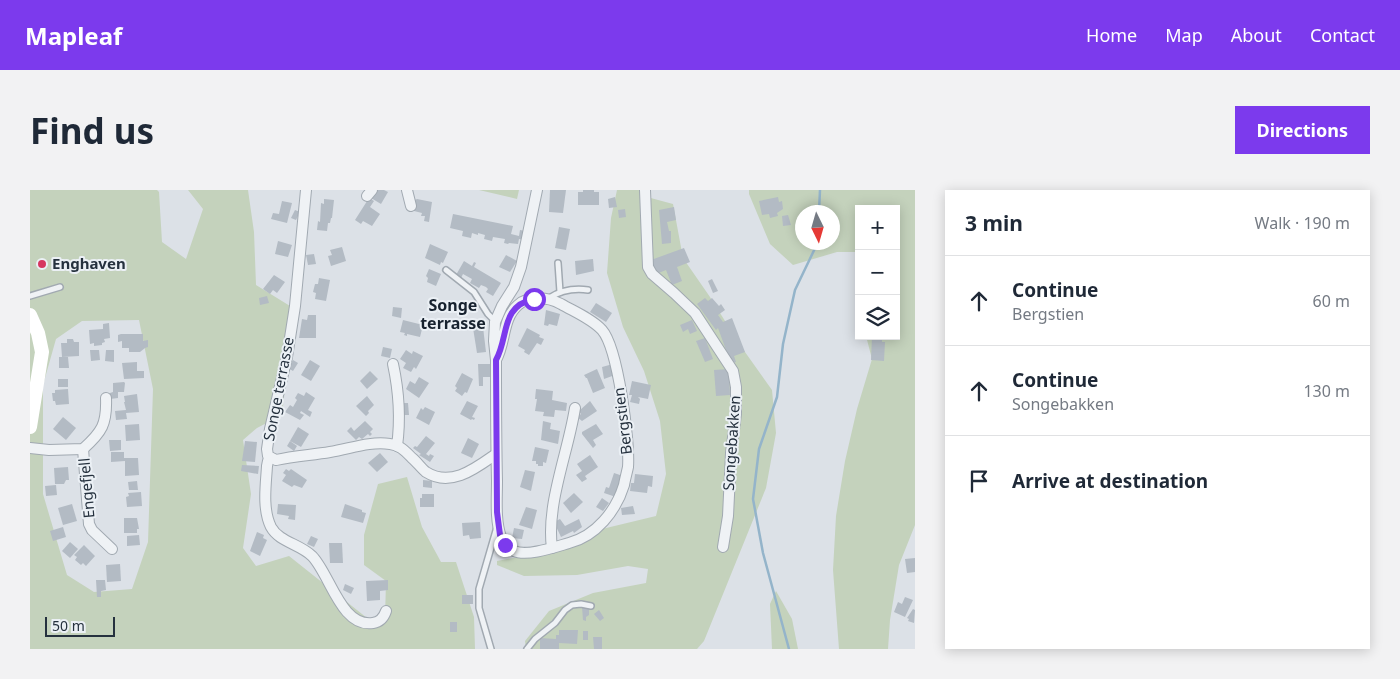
<!DOCTYPE html>
<html lang="en">
<head>
<meta charset="utf-8">
<style>
  body { margin:0; font-family:"Noto Sans",sans-serif; background:#f2f2f3; color:#1f2937 }
  .controls { position:absolute; right:15px; top:15px; display:grid; overflow:hidden; border-radius:0px; box-shadow:0 2px 12px #0003 }
  .controls button { width:45px; height:45px; display:grid; place-items:center; padding:0; border:0; border-bottom:1px solid #e0e1e3; background:#fff; color:#1f2937; font:25px sans-serif }
  .compass { position:absolute; left:765px; top:15px; width:45px; height:45px; border-radius:50%; background:#fff; box-shadow:0 2px 12px #0003; rotate:175deg }
  .scale { position:absolute; left:15px; bottom:12px; width:70px; box-sizing:border-box; padding-left:5px; border:2px solid #25313e; border-top:0; font-size:14px; line-height:18px; white-space:nowrap; color:#25313e; -webkit-text-stroke:4px #ebf0f5; paint-order:stroke }
  .stop { position:absolute; width:15px; height:15px; margin:-11px; border:4px solid #7c3aed; border-radius:50%; background:#fff }
  .stop.end { background:#7c3aed; border-color:#fff; box-shadow:0 1px 5px #0008 }
  .list { margin:0; padding:0; list-style:none }
  h2 { display:flex; justify-content:space-between; align-items:center; height:65px; margin:0; padding:0 20px; font-size:21px }
  h2 small { font-size:16px; font-weight:400; color:#747a83 }
  .list li { display:grid; grid-template-columns:32px 1fr auto; gap:15px; align-items:center; box-sizing:border-box; height:90px; padding:0 20px; border-top:1px solid #e0e1e3 }
  .list b { display:block; font-size:19px; white-space:nowrap }
  .list p { margin:0; font-size:16px; white-space:nowrap; color:#747a83 }
  .list em { font-size:16px; font-style:normal; color:#747a83 }
  .icon { flex:none; width:28px; height:28px; fill:none; stroke:currentColor; stroke-width:2; stroke-linecap:round; stroke-linejoin:round }
  .map { position:relative; flex:none; width:885px; height:459px; overflow:hidden; border-radius:0px }
  header { display:flex; align-items:center; gap:30px; box-sizing:border-box; height:70px; padding:0 25px; background:#7c3aed; color:#fff }
  header strong { font-size:24px }
  nav { display:flex; gap:28px; margin-inline-start:auto; font-size:18px }
  .intro { display:flex; align-items:center; justify-content:space-between; box-sizing:border-box; height:120px; padding:0 30px }
  h1 { margin:0; font-size:35px }
  .button { padding:12px 22px; border-radius:0px; background:#7c3aed; color:#fff; font-size:18px; font-weight:700 }
  main { display:flex; gap:30px; padding:0 30px }
  aside { flex:1; background:#fff; border-radius:0px; box-shadow:0 2px 12px #0003 }
  .map>svg:first-child { display:block }
  .green { fill:#c4d2bc; fill-rule:evenodd }
  .lines { fill:none; stroke-linecap:round; stroke-linejoin:round }
  .stream { stroke:#94b4ca; stroke-width:2.5 }
  .building { fill:#b3bbc4 }
  .lane-casing { stroke:#a1a9b1; stroke-width:8 }
  .street-casing { stroke:#a1a9b1; stroke-width:12 }
  .lane { stroke:#eff2f5; stroke-width:5 }
  .street { stroke:#eff2f5; stroke-width:10 }
  .secondary { stroke:#fff; stroke-width:14 }
  .route { stroke:#7c3aed; stroke-width:6 }
  .poi-dot { fill:#d63760; stroke:#ebf0f5; stroke-width:2 }
  .labels { text-anchor:middle; stroke-width:4; stroke-linejoin:round; paint-order:stroke }
  .poi-label { font-size:15px; font-weight:bold; fill:#25313e; stroke:#ebf0f5; text-anchor:start }
  .street-label { font-size:15px; fill:#25313e; stroke:#ebf0f5 }
  .neighbourhood-label { font-size:16px; font-weight:bold; fill:#17222f; stroke:#ebf0f5 }
</style>
</head>
<body>
<header>
<strong>Mapleaf</strong>
<nav><a>Home</a><a>Map</a><a>About</a><a>Contact</a></nav>
</header>
<div class="intro"><h1>Find us</h1><a class="button">Directions</a></div>
<main>
<div class="map">
<svg width="885" height="459" viewBox="0 0 885 459">
  <rect width="100%" height="100%" fill="#dce1e7"/>
  <g class="green">
    <path d="M0,0H127L129,2L132,52L156,69L173,19L158,0H218L224,42L226,95L260,116L258,171L252,225L227,238L213,250L221,304L213,358L226,376L259,366L337,428H355L356,391L334,375V345L348,294L377,287L392,337L411,372H426L444,427L445,459H0ZM109,130L123,199L118,352L102,399L64,402L37,385L13,304V195L26,149L52,131Z"/>
    <path d="M449,0H489L487,9Z"/>
    <path d="M587,0H615L617,7L643,14L653,68L680,107L710,155L742,200L746,243L736,298L674,451L667,459H496L495,451L519,421L563,403L616,393L618,379L598,376L547,385L494,386L467,375V371L521,361L572,339L626,326L636,284L630,231L614,181L593,137L577,83L581,28Z"/>
    <path d="M719,0H885V335L869,375L860,430L858,459H809L803,380L806,326L815,271L827,219L842,169L836,146H866V19H829V116L827,62H807L763,75L740,54L719,4ZM772,22H802V52H772Z"/>
    <path d="M746,401L762,429L768,459H742L740,414Z"/>
  </g>
  <g class="lines">
    <g class="stream">
      <path d="M789,22L790,0"/>
      <path d="M759,459L733,363L723,309L729,259L747,207L753,154L765,100L788,52"/>
    </g>
  </g>
  <g class="building">
    <path d="M346,0H354L358,2L351,14L341,8Z"/>
    <path d="M520,0H536L533,23L519,22Z"/>
    <path d="M553,0H564V2H569V15H548V2H553Z"/>
    <path d="M585,7L587,17L579,18L578,9Z"/>
    <path d="M748,7L749,12L752,11L753,19L747,23L748,26L740,28L739,24L732,25L729,11Z"/>
    <path d="M339,8L344,11L340,17L350,24L342,36L333,31L331,34L325,30Z"/>
    <path d="M294,9L304,10L302,28H301L300,33H298L297,41L287,40L288,31L290,32L291,13L294,14Z"/>
    <path d="M387,9L402,12L399,32L394,31L395,26H391L392,23L384,21L385,10Z"/>
    <path d="M252,11L262,13L257,33L241,29L243,23L249,24Z"/>
    <path d="M644,17L646,30L637,32L639,41H641V53L632,54L629,20Z"/>
    <path d="M595,19L596,27L589,28L588,20Z"/>
    <path d="M265,20L270,22L266,30L261,28Z"/>
    <path d="M423,24L483,36L481,44L489,46L490,40L495,41L493,50L489,49L488,54L479,53L478,54L474,53L475,49L463,47L462,51L454,49L455,45L448,43V45L442,43L441,48L432,46L433,41L420,38Z"/>
    <path d="M758,25L761,35L753,36L752,26Z"/>
    <path d="M529,37L540,39L536,60L525,58Z"/>
    <path d="M248,51L262,55L258,67L245,64Z"/>
    <path d="M400,54L418,62L413,73L411,72L410,75L395,68Z"/>
    <path d="M312,57L316,71L301,76L298,66L302,65L300,60Z"/>
    <path d="M654,58L660,72L647,77L652,91L642,95L636,80L626,84L621,70Z"/>
    <path d="M284,64L286,74L278,75L276,65Z"/>
    <path d="M476,65L487,71L480,82L469,77Z"/>
    <path d="M563,69L564,81L546,85L545,71Z"/>
    <path d="M434,71L442,76L444,72L446,73L444,77L471,93L463,106L456,102L458,99L456,97L451,95L449,98L440,93L442,89L433,84L431,88L426,85Z"/>
    <path d="M399,79L411,84L406,96L397,92L398,88L396,86Z"/>
    <path d="M244,85L255,92L247,103L243,100L240,104L233,99Z"/>
    <path d="M289,88L300,90L296,111L285,109L286,103L283,102L285,94H288Z"/>
    <path d="M682,89L688,101L683,103L678,91Z"/>
    <path d="M237,106L239,113L230,115L229,108Z"/>
    <path d="M675,108L678,111L682,108L689,116L691,114L695,120L688,125L693,132L702,128L715,162L704,166L706,172L702,173L699,168L688,138L690,136L686,140L667,114Z"/>
    <path d="M566,113L582,123L576,132L560,122Z"/>
    <path d="M363,117L372,118L371,128L362,126Z"/>
    <path d="M516,120L530,124L527,136L519,134L518,136L514,135Z"/>
    <path d="M278,125H286V148H269L272,129L277,130Z"/>
    <path d="M373,130L393,135L390,147L377,144V146L374,145L375,143L370,142Z"/>
    <path d="M662,130L667,141L660,144L658,139L653,142L650,135Z"/>
    <path d="M79,133L80,148L74,149L75,152L72,153V155L64,156V153L60,154L59,140L73,139V134Z"/>
    <path d="M453,137L456,162L447,163L443,138Z"/>
    <path d="M497,138L510,145L509,147L514,149L511,155L507,153L499,165L494,162L495,160L488,156Z"/>
    <path d="M91,144H113V151L118,150V157L115,158L110,162H99V158H92V151L88,152V145Z"/>
    <path d="M842,146H852V152H855L854,171L841,170Z"/>
    <path d="M675,148L683,169L675,172L666,151Z"/>
    <path d="M37,149H43L44,152H49V166L32,167L31,153H37Z"/>
    <path d="M353,157L362,159L360,168L351,166Z"/>
    <path d="M60,160H69L70,170L61,171Z"/>
    <path d="M76,160H84V172L75,171Z"/>
    <path d="M376,160L382,164L383,161L393,166L386,179L384,177L381,182L373,178L376,173L370,169Z"/>
    <path d="M29,167H38L39,178H29Z"/>
    <path d="M263,170L268,173L263,181L258,178Z"/>
    <path d="M280,170L290,176L281,191L271,185Z"/>
    <path d="M107,172V181H114V188L94,189L92,173Z"/>
    <path d="M448,174H460L461,187H453V196H449Z"/>
    <path d="M583,174L585,185L574,189L572,177Z"/>
    <path d="M567,179L575,198L563,203L557,188H556L554,185Z"/>
    <path d="M699,179L700,205L686,206L684,180Z"/>
    <path d="M340,181L348,189L337,199L330,191Z"/>
    <path d="M432,183L443,189L437,203L435,202L432,206L425,201L427,198L425,196Z"/>
    <path d="M389,187L399,193L389,208L376,199L380,191L385,194Z"/>
    <rect x="28" y="189" width="10" height="8"/>
    <path d="M602,191L621,195L618,209L608,207L610,209L609,214L600,212L602,205H599Z"/>
    <path d="M94,192L95,193L94,202H88V208L80,209V203L83,202V193Z"/>
    <path d="M38,199L39,214L26,215L25,211H23L22,203H25V200Z"/>
    <path d="M506,199L523,201L522,210L537,213L536,221L525,220L524,227L513,226L514,222L505,221L507,209H505Z"/>
    <path d="M276,202L285,208L278,220L282,222L280,227L271,221L270,223L274,225L270,230L255,222L260,215L263,217L267,210L265,208L268,203L274,206Z"/>
    <path d="M107,204L109,222L96,223L97,229L86,230L85,221L96,220L94,212H95L94,206Z"/>
    <path d="M337,206L344,215L338,221L339,223L336,226L326,216Z"/>
    <path d="M437,211L448,216L442,227L445,228L444,230L442,229L441,230L430,224Z"/>
    <path d="M560,211L567,221L552,231L547,227L551,224L549,221Z"/>
    <path d="M373,213H378L379,225H373Z"/>
    <path d="M395,217L405,222L399,235L386,228L391,218L393,220Z"/>
    <path d="M33,227L46,238L36,250L23,239Z"/>
    <path d="M335,231L343,239L340,242L342,244L340,246L338,244L332,249L329,247L326,250L317,241L321,237L324,241Z"/>
    <path d="M513,231L521,233L520,239L530,241L528,254L511,250Z"/>
    <path d="M109,234L110,250L96,251L95,235Z"/>
    <path d="M566,234L573,244L563,250L566,255L563,258L552,244V242Z"/>
    <path d="M268,237L279,244L271,257L260,251Z"/>
    <path d="M396,246L405,253L396,264L399,266L400,264L404,266L400,272L389,265L391,264L383,258L385,256L387,257Z"/>
    <path d="M438,248L449,254L442,268L431,263Z"/>
    <path d="M79,250H91V260L80,261Z"/>
    <path d="M215,251L227,252L225,272L212,271Z"/>
    <path d="M260,251L267,256L264,261L257,256Z"/>
    <path d="M505,257L519,260L516,273L513,272V276H508V274H506V271H502Z"/>
    <path d="M81,262H94V268H108L109,285L95,286V271L81,272Z"/>
    <path d="M350,263L358,272L347,282L338,273Z"/>
    <path d="M560,265L568,277L555,286L557,289L552,292L546,285L552,281L547,274Z"/>
    <path d="M212,275L229,276L228,284L211,281Z"/>
    <path d="M38,277L39,290H36L34,294H25L24,278Z"/>
    <path d="M256,279L259,281L261,279L277,290L272,298L264,295L262,297L252,291L256,285L253,283Z"/>
    <path d="M495,280L505,282L501,301L490,297Z"/>
    <path d="M584,283L593,286L586,307L574,303L576,297L579,298Z"/>
    <path d="M605,284L623,286L622,297L618,296L617,303L600,301L601,293H604Z"/>
    <path d="M393,290L402,291V298L393,297Z"/>
    <path d="M107,291L108,300H99L98,292Z"/>
    <path d="M26,295L27,305L16,306L15,296Z"/>
    <path d="M111,302L112,316L97,317L96,307L99,306L98,303Z"/>
    <path d="M544,303L553,312L541,323L533,313Z"/>
    <path d="M392,304H404V317H390V308H392Z"/>
    <path d="M572,308L579,313L573,321L566,317Z"/>
    <path d="M42,314L47,331L33,335L28,318Z"/>
    <path d="M248,314L266,315L265,330L258,329L259,326L247,324Z"/>
    <path d="M315,314L332,320V322L336,323L333,333L311,327Z"/>
    <path d="M603,316L605,324L592,325L591,318Z"/>
    <path d="M496,317L507,320L502,339L489,335Z"/>
    <path d="M94,328H107L109,339H107V343H94Z"/>
    <path d="M530,329L535,336L549,329L552,337L544,343L543,341L531,347L524,332Z"/>
    <path d="M450,332L451,348L440,349L439,345L433,346L432,333Z"/>
    <path d="M33,337L36,347L23,351L20,341Z"/>
    <path d="M484,338L494,340L492,349L482,348Z"/>
    <path d="M227,342L234,345L233,348L237,350L230,366L220,361Z"/>
    <path d="M109,345L110,355L97,356V346Z"/>
    <path d="M281,346L288,349L284,357L277,354Z"/>
    <path d="M40,352L48,359L40,368L32,361Z"/>
    <path d="M299,353H312L313,373H300Z"/>
    <path d="M54,355L65,366L56,376L53,373L51,375L45,370L47,367L44,365Z"/>
    <path d="M885,368V382L877,383L875,369Z"/>
    <path d="M90,374L91,391L77,392L76,375Z"/>
    <path d="M66,390H75L76,400L71,401V407H67Z"/>
    <path d="M358,390V400L350,401V410L337,411L336,391Z"/>
    <path d="M315,394L324,398L321,404L313,400Z"/>
    <rect x="432" y="405" width="11" height="9"/>
    <path d="M875,407L883,410L875,427L864,422L868,412L872,414Z"/>
    <path d="M552,417L559,418V425L556,427V431L553,430Z"/>
    <path d="M883,419L885,420L884,433L878,431L879,429L877,428Z"/>
    <path d="M569,420L574,428L570,431L564,424Z"/>
    <rect x="420" y="432" width="7" height="10"/>
    <path d="M529,440H548L547,454L529,453V459H510V448L526,449V445H529Z"/>
    <rect x="553" y="441" width="5" height="9"/>
    <path d="M563,447H572V459H564Z"/>
  </g>
  <g class="lines">
    <defs>
      <g id="lane">
        <path d="M528,73L530,102"/>
        <path d="M416,80L444,102L458,124L465,131"/>
        <path d="M0,106L30,97"/>
        <path d="M519,108C530,101 544,98 558,100"/>
        <path d="M461,459L449,418V399L467,337"/>
        <path d="M497,459L505,449L525,433L535,420L542,415L551,414L561,416"/>
      </g>
      <g id="street">
        <path d="M276,0L265,116L257,167L240,239L237,259L238,266L246,270C264,266 282,265 300,262C320,259 339,251 360,254C370,255 376,262 382,268C387,272 391,278 396,282C421,298 446,278 466,264"/>
        <path d="M377,0L381,16"/>
        <path d="M615,0L618,77L622,84L644,103L665,123L703,181L706,197V224L701,263L698,326L693,357"/>
        <path d="M337,6L342,0"/>
        <path d="M466,170C476,152 472,129 488,115C500,105 518,107 531,114C545,122 562,129 572,140C588,158 600,252 598,277C597,282 595,289 594,295C586,321 566,346 539,353C525,357 497,367 484,361C478,358 473,353 471,347C465,330 467,309 467,291C466,250 466,210 466,170L464,151L465,132L472,116L484,97L491,77L507,0"/>
        <path d="M363,174C369,202 371,227 367,256"/>
        <path d="M0,258L19,260L53,259C72,242 77,234 76,208"/>
        <path d="M53,259L59,334L62,340L82,359"/>
        <path d="M241,268L238,271L237,276C236,294 232,319 241,337C249,352 270,354 282,366C300,384 311,438 343,433C350,432 354,427 356,421"/>
        <path d="M522,358C516,314 538,263 545,218"/>
      </g>
    </defs>
    <use href="#lane" class="lane-casing"/>
    <use href="#street" class="street-casing"/>
    <use href="#lane" class="lane"/>
    <use href="#street" class="street"/>
    <path class="secondary" d="M0,125L8,143L12,162L0,237"/>
  </g>
  <g class="lines">
    <path class="route" d="M475,355L470,345L467,322L466,170C479,147 470,116 504,109"/>
  </g>
  <circle class="poi-dot" cx="12" cy="74" r="5"/>
  <g class="labels">
    <g class="poi-label">
      <text x="22" y="79">Enghaven</text>
    </g>
    <g class="street-label">
      <text transform="translate(249 199) rotate(-79)" y="5">Songe terrasse</text>
      <text transform="translate(593 231) rotate(-97)" y="5">Bergstien</text>
      <text transform="translate(702 253) rotate(-86)" y="5">Songebakken</text>
      <text transform="translate(57 298) rotate(-95)" y="5">Engefjell</text>
    </g>
    <g class="neighbourhood-label">
      <text x="423" y="121">Songe<tspan x="423" dy="18">terrasse</tspan></text>
    </g>
  </g>
</svg>
<div class="controls">
<button>+</button>
<button>−</button>
<button><svg class="icon" aria-label="layers" viewBox="0 0 24 24"><path d="M12 4l9 5-9 5-9-5zM3 14l9 5 9-5"/></svg></button>
</div>
<svg class="compass" viewBox="-18 -18 36 36"><path d="M0-13l5 13h-10z" fill="#e53935"/><path d="M0 13l5-13h-10z" fill="#747a83"/></svg>
<div class="scale">50 m</div>
<div class="stop" style="left:504px;top:109px"></div>
<div class="stop end" style="left:475px;top:355px"></div>
</div>
<aside>
<h2>3 min<small>Walk · 190 m</small></h2>
<ul class="list">
<li><svg class="icon" aria-label="ahead" viewBox="0 0 24 24"><path d="M12 20V5M6 11l6-6 6 6"/></svg><div><b>Continue</b><p>Bergstien</p></div><em>60 m</em></li>
<li><svg class="icon" aria-label="ahead" viewBox="0 0 24 24"><path d="M12 20V5M6 11l6-6 6 6"/></svg><div><b>Continue</b><p>Songebakken</p></div><em>130 m</em></li>
<li><svg class="icon" aria-label="arrive" viewBox="0 0 24 24"><path d="M6 21V4h12l-3 4 3 4H6"/></svg><div><b>Arrive at destination</b></div></li>
</ul>
</aside>
</main>
</body>
</html>
